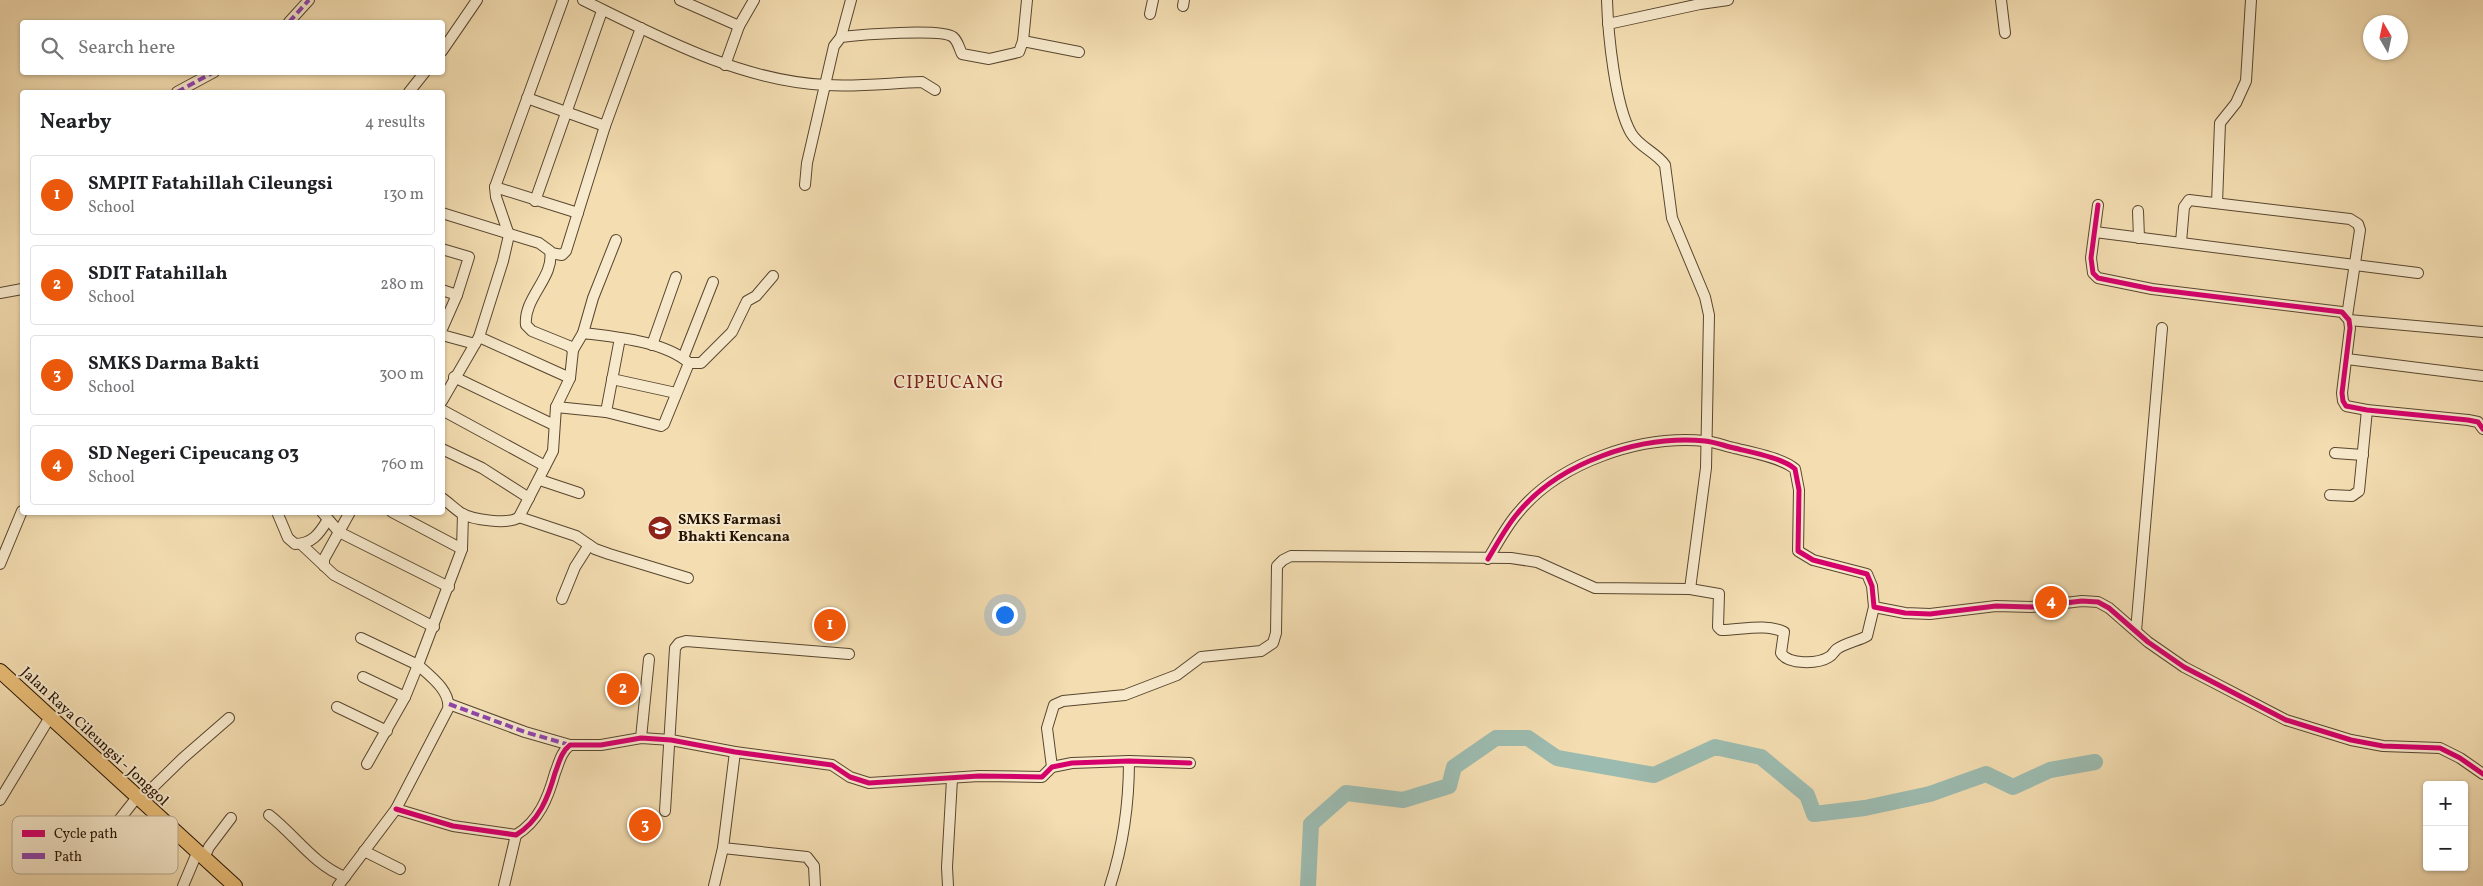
<!DOCTYPE html>
<html lang="en">
<head>
<meta charset="utf-8">
<style>
  body { margin:0; font-family:Vollkorn,serif; background:#f2f2f2; color:#202124 }
  .controls { position:absolute; right:15px; bottom:15px; display:grid; overflow:hidden; border-radius:5px; box-shadow:0 1px 4px #0004 }
  .controls button { width:45px; height:45px; display:grid; place-items:center; padding:0; border:0; border-bottom:1px solid #e0e0e0; background:#fff; color:#202124; font:25px sans-serif }
  .compass { position:absolute; left:2363px; top:15px; width:45px; height:45px; border-radius:50%; background:#fff; box-shadow:0 1px 4px #0004; rotate:351deg }
  .you { position:absolute; left:1004px; top:614px; width:18px; height:18px; margin:-12px; border:4px solid #fff; border-radius:50%; background:#1a73e8; box-shadow:0 0 0 8px #1a73e833 }
  .badge { display:grid; place-items:center; width:32px; height:32px; border-radius:50%; background:#ea580c; color:#fff; font-size:16px; font-weight:700 }
  .pin { position:absolute; translate:-50% -50%; border:2px solid #fff; box-shadow:0 1px 5px #0006 }
  .list { margin:0; padding:0; list-style:none }
  h2 { display:flex; justify-content:space-between; align-items:center; height:65px; margin:0; padding:0 20px; font-size:21px }
  h2 small { font-size:16px; font-weight:400; color:#757577 }
  .list li { display:grid; grid-template-columns:32px 1fr auto; gap:15px; align-items:center; box-sizing:border-box; height:80px; margin:0 10px 10px; padding:0 10px; border:1px solid #e0e0e0; border-radius:5px }
  .list b { display:block; font-size:19px; white-space:nowrap }
  .list p { margin:0; font-size:16px; white-space:nowrap; color:#757577 }
  .list em { font-size:16px; font-style:normal; color:#757577 }
  .icon { flex:none; width:28px; height:28px; fill:none; stroke:currentColor; stroke-width:2; stroke-linecap:round; stroke-linejoin:round }
  .map { position:relative; flex:none; width:2483px; height:886px; overflow:hidden }
  .search { position:absolute; background:#fff; box-shadow:0 1px 4px #0004; left:20px; top:20px; width:425px; height:55px; display:flex; align-items:center; gap:12px; box-sizing:border-box; padding:0 18px; border-radius:5px; color:#757577; font-size:19px }
  .panel { position:absolute; background:#fff; box-shadow:0 1px 4px #0004; left:20px; top:90px; width:425px; height:425px; border-radius:5px }
  .map>svg:first-child { display:block }
  .lines { fill:none; stroke-linecap:round; stroke-linejoin:round }
  .river { stroke:#9cbbb0; stroke-width:16 }
  .minor-casing { stroke:#58462e; stroke-width:12 }
  .major-casing { stroke:#241303; stroke-width:16 }
  .minor { stroke:#f7e9cc; stroke-width:10 }
  .major { stroke:#eabe78; stroke-width:14 }
  .quiet { stroke:#8e44ad; stroke-width:4; stroke-dasharray:8 4; stroke-linecap:butt }
  .cycleway-casing { stroke:#f7e9cc; stroke-width:8 }
  .cycleway { stroke:#d6006c; stroke-width:5 }
  .labels { text-anchor:middle; stroke-width:4; stroke-linejoin:round; paint-order:stroke }
  .poi-label { font-size:15px; font-weight:bold; fill:#241303; stroke:#f7e9cc; text-anchor:start }
  .street-label { font-size:15px; fill:#241303; stroke:#f7e9cc }
  .quarter-label { font-size:18px; letter-spacing:1px; fill:#7a1f14; stroke:#f7e9cc }
  .key { fill:#f7e9cc; stroke:#b8a990; stroke-width:1 }
  .key-label { font-size:14px; fill:#241303 }
</style>
</head>
<body>
<div class="map">
<svg width="2483" height="886" viewBox="0 0 2483 886">
  <rect width="100%" height="100%" fill="#f3ddb1"/>
  <filter id="stains"><feTurbulence type="fractalNoise" baseFrequency=".004" numOctaves="4"/><feColorMatrix values="0 0 0 0 .2 0 0 0 0 .09 0 0 0 0 .02 0 0 0 .5 -.17"/></filter>
  <radialGradient id="worn" r=".72"><stop offset=".6" stop-color="#630" stop-opacity="0"/><stop offset="1" stop-color="#630" stop-opacity=".3"/></radialGradient>
  <g class="lines">
    <path class="river" d="M1308,886L1311,824L1346,793L1403,800L1449,786L1454,767L1496,738H1528L1557,758L1654,775L1715,747L1761,757L1807,795L1814,814L1865,808L1930,794L1986,774L2013,787L2050,770L2095,762"/>
    <defs>
      <g id="minor">
        <path d="M583,0C659,37 740,81 826,85C858,87 890,83 922,82L935,90"/>
        <path d="M680,0L739,26"/>
        <path d="M1607,0C1608,34 1615,105 1631,133C1639,147 1656,152 1665,165L1672,218L1705,297L1709,315L1706,468L1690,589"/>
        <path d="M2001,0L2005,33"/>
        <path d="M1183,6L1184,0"/>
        <path d="M1150,14L1153,0"/>
        <path d="M289,22L309,0"/>
        <path d="M1608,24L1700,4L1728,0"/>
        <path d="M841,37L851,0"/>
        <path d="M1023,41L1027,0"/>
        <path d="M442,51L477,0"/>
        <path d="M725,65L739,26L754,0"/>
        <path d="M177,92L214,72"/>
        <path d="M409,92L425,72"/>
        <path d="M527,98L605,126"/>
        <path d="M805,185L807,163L834,46L841,37C859,35 942,28 953,37C958,41 959,48 962,54L989,59L1019,52L1023,41L1079,52"/>
        <path d="M495,187L578,213"/>
        <path d="M535,201L602,11"/>
        <path d="M2217,203L2220,123L2236,103L2246,81L2251,0"/>
        <path d="M2098,205L2091,258L2093,273L2098,278L2152,289L2342,312L2349,320L2350,328L2342,393L2343,401L2346,406L2367,410L2468,420L2478,422L2483,429"/>
        <path d="M2138,211L2139,238"/>
        <path d="M442,213L539,243L550,251C555,277 523,298 526,325L532,331L569,346L573,350L570,378L556,407L553,451L519,517C510,525 472,520 461,513C455,509 449,503 442,498"/>
        <path d="M2095,232L2418,273"/>
        <path d="M2181,242L2184,207L2189,200L2350,219L2358,224L2360,230L2347,316"/>
        <path d="M442,249L469,257L457,295L442,329"/>
        <path d="M551,253L562,255L566,251L605,126L641,28"/>
        <path d="M442,290L457,295"/>
        <path d="M0,293L22,289"/>
        <path d="M2349,320L2483,332"/>
        <path d="M583,333L593,298L616,240"/>
        <path d="M442,335L475,344"/>
        <path d="M479,337L570,378"/>
        <path d="M652,345L676,277"/>
        <path d="M573,350L583,333C615,337 664,341 689,363H701L732,332L747,301L756,296L773,276"/>
        <path d="M683,358L713,282"/>
        <path d="M2347,359L2483,376"/>
        <path d="M454,377L554,425"/>
        <path d="M612,379L676,393"/>
        <path d="M442,401L479,337L503,261L509,235L496,197L495,187L563,0"/>
        <path d="M556,407L606,412L661,426L664,424L689,363"/>
        <path d="M442,410L545,466"/>
        <path d="M606,412L620,338"/>
        <path d="M442,449L482,468L529,498"/>
        <path d="M2335,453L2363,455"/>
        <path d="M540,480L579,493"/>
        <path d="M2330,495L2352,496L2359,491L2367,410"/>
        <path d="M277,512L288,538L295,544C312,544 319,534 327,521"/>
        <path d="M322,512L339,532L449,587"/>
        <path d="M392,512L462,549"/>
        <path d="M519,517L576,536L595,549L609,554L688,578"/>
        <path d="M301,544L334,575L434,627"/>
        <path d="M1488,559C1497,544 1506,527 1517,514C1559,462 1640,435 1705,441C1715,442 1725,446 1734,448C1750,452 1783,458 1795,469L1799,490L1798,551L1813,560L1867,574L1872,586L1874,607L1905,613L1930,614L1996,606L2031,607L2082,601L2098,602L2109,608L2148,642L2184,667L2286,720L2351,740L2383,746L2440,748L2460,758L2483,774"/>
        <path d="M0,564L22,511"/>
        <path d="M324,566V559L350,512"/>
        <path d="M562,599L575,567L589,545"/>
        <path d="M2136,631L2162,328"/>
        <path d="M361,638L418,665L405,697L367,764"/>
        <path d="M363,677L405,697"/>
        <path d="M449,704L525,732L570,745"/>
        <path d="M337,707L387,731"/>
        <path d="M641,738L649,659"/>
        <path d="M735,752L723,848L807,857L814,866L815,886"/>
        <path d="M1052,767L1047,728L1054,705L1063,701L1125,695L1177,675L1201,657L1261,651L1273,643L1276,633L1277,566L1283,560L1291,556L1511,558L1537,562L1595,588L1690,589L1719,594L1718,627L1721,630C1741,630 1765,623 1784,632L1781,653C1788,665 1818,664 1829,657C1833,655 1834,651 1837,649C1845,643 1858,641 1867,636L1874,607"/>
        <path d="M141,799L183,758L229,718"/>
        <path d="M0,800L50,717"/>
        <path d="M396,809L453,826L516,835C539,821 548,798 555,773C559,763 561,752 570,745H601L641,738L671,740L735,752L832,765L850,777L869,783L979,776L1042,777L1052,767L1072,763L1129,761L1190,763"/>
        <path d="M665,811L675,648L679,643L686,641L849,654"/>
        <path d="M269,815C295,835 314,865 345,877"/>
        <path d="M115,825L138,796"/>
        <path d="M364,851L400,869"/>
        <path d="M204,858L209,847L231,818"/>
        <path d="M183,886L197,853"/>
        <path d="M338,886L396,809L448,709C451,691 430,676 418,665L462,549L463,514"/>
        <path d="M504,886L516,835"/>
        <path d="M714,886L723,848"/>
        <path d="M948,886L947,867L952,779"/>
        <path d="M1110,886C1123,846 1129,804 1129,761"/>
      </g>
      <path id="major" d="M0,671L235,886"/>
    </defs>
    <use href="#minor" class="minor-casing"/>
    <use href="#major" class="major-casing"/>
    <use href="#minor" class="minor"/>
    <use href="#major" class="major"/>
    <g class="quiet">
      <path d="M289,22L309,0"/>
      <path d="M177,92L214,72"/>
      <path d="M449,704L525,732L570,745"/>
    </g>
    <defs>
      <g id="cycleway">
        <path d="M2098,205L2091,258L2093,273L2098,278L2152,289L2342,312L2349,320L2350,328L2342,393L2343,401L2346,406L2367,410L2468,420L2478,422L2483,429"/>
        <path d="M1488,559C1497,544 1506,527 1517,514C1559,462 1640,435 1705,441C1715,442 1725,446 1734,448C1750,452 1783,458 1795,469L1799,490L1798,551L1813,560L1867,574L1872,586L1874,607L1905,613L1930,614L1996,606L2031,607L2082,601L2098,602L2109,608L2148,642L2184,667L2286,720L2351,740L2383,746L2440,748L2460,758L2483,774"/>
        <path d="M396,809L453,826L516,835C539,821 548,798 555,773C559,763 561,752 570,745H601L641,738L671,740L735,752L832,765L850,777L869,783L979,776L1042,777L1052,767L1072,763L1129,761L1190,763"/>
      </g>
    </defs>
    <use href="#cycleway" class="cycleway-casing"/>
    <use href="#cycleway" class="cycleway"/>
  </g>
  <defs>
    <symbol id="school-disc" viewBox="-11 -11 22 22"><circle r="9.5" fill="#8f2418" stroke="#f7e9cc"/><path d="M0-5L7-2L0 1L-7-2ZM-4 1L0 2.5L4 1V4Q0 6-4 4Z" fill="#fff"/></symbol>
  </defs>
  <g fill-rule="evenodd">
    <use href="#school-disc" x="646" y="514" width="28" height="28"/>
  </g>
  <g class="labels">
    <g class="poi-label">
      <text x="678" y="524">SMKS Farmasi<tspan x="678" dy="17">Bhakti Kencana</tspan></text>
    </g>
    <g class="street-label">
      <text transform="translate(95 736) rotate(43)" y="5">Jalan Raya Cileungsi - Jonggol</text>
    </g>
    <g class="quarter-label">
      <text x="949" y="388">CIPEUCANG</text>
    </g>
  </g>
  <rect x="12" y="816" width="166" height="58" rx="8" class="key"/>
  <rect x="22" y="830" width="23" height="7" fill="#d6006c"/>
  <rect x="22" y="853" width="23" height="6" fill="#8e44ad"/>
  <g class="key-label">
    <text x="54" y="838">Cycle path</text>
    <text x="54" y="861">Path</text>
  </g>
  <rect width="100%" height="100%" filter="url(#stains)"/>
  <rect width="100%" height="100%" fill="url(#worn)"/>
</svg>
<div class="controls">
<button>+</button>
<button>−</button>
</div>
<svg class="compass" viewBox="-18 -18 36 36"><path d="M0-13l5 13h-10z" fill="#e53935"/><path d="M0 13l5-13h-10z" fill="#757577"/></svg>
<div class="you"></div>
<div class="pin badge" style="left:830px;top:625px">1</div>
<div class="pin badge" style="left:623px;top:689px">2</div>
<div class="pin badge" style="left:645px;top:825px">3</div>
<div class="pin badge" style="left:2051px;top:602px">4</div>
<div class="search"><svg class="icon" aria-label="search" viewBox="0 0 24 24"><circle cx="10" cy="10" r="6"/><path d="M15 15l6 6"/></svg>Search here</div>
<section class="panel">
<h2>Nearby<small>4 results</small></h2>
<ul class="list">
<li><span class="badge">1</span><div><b>SMPIT Fatahillah Cileungsi</b><p>School</p></div><em>130 m</em></li>
<li><span class="badge">2</span><div><b>SDIT Fatahillah</b><p>School</p></div><em>280 m</em></li>
<li><span class="badge">3</span><div><b>SMKS Darma Bakti</b><p>School</p></div><em>300 m</em></li>
<li><span class="badge">4</span><div><b>SD Negeri Cipeucang 03</b><p>School</p></div><em>760 m</em></li>
</ul>
</section>
</div>
</body>
</html>
